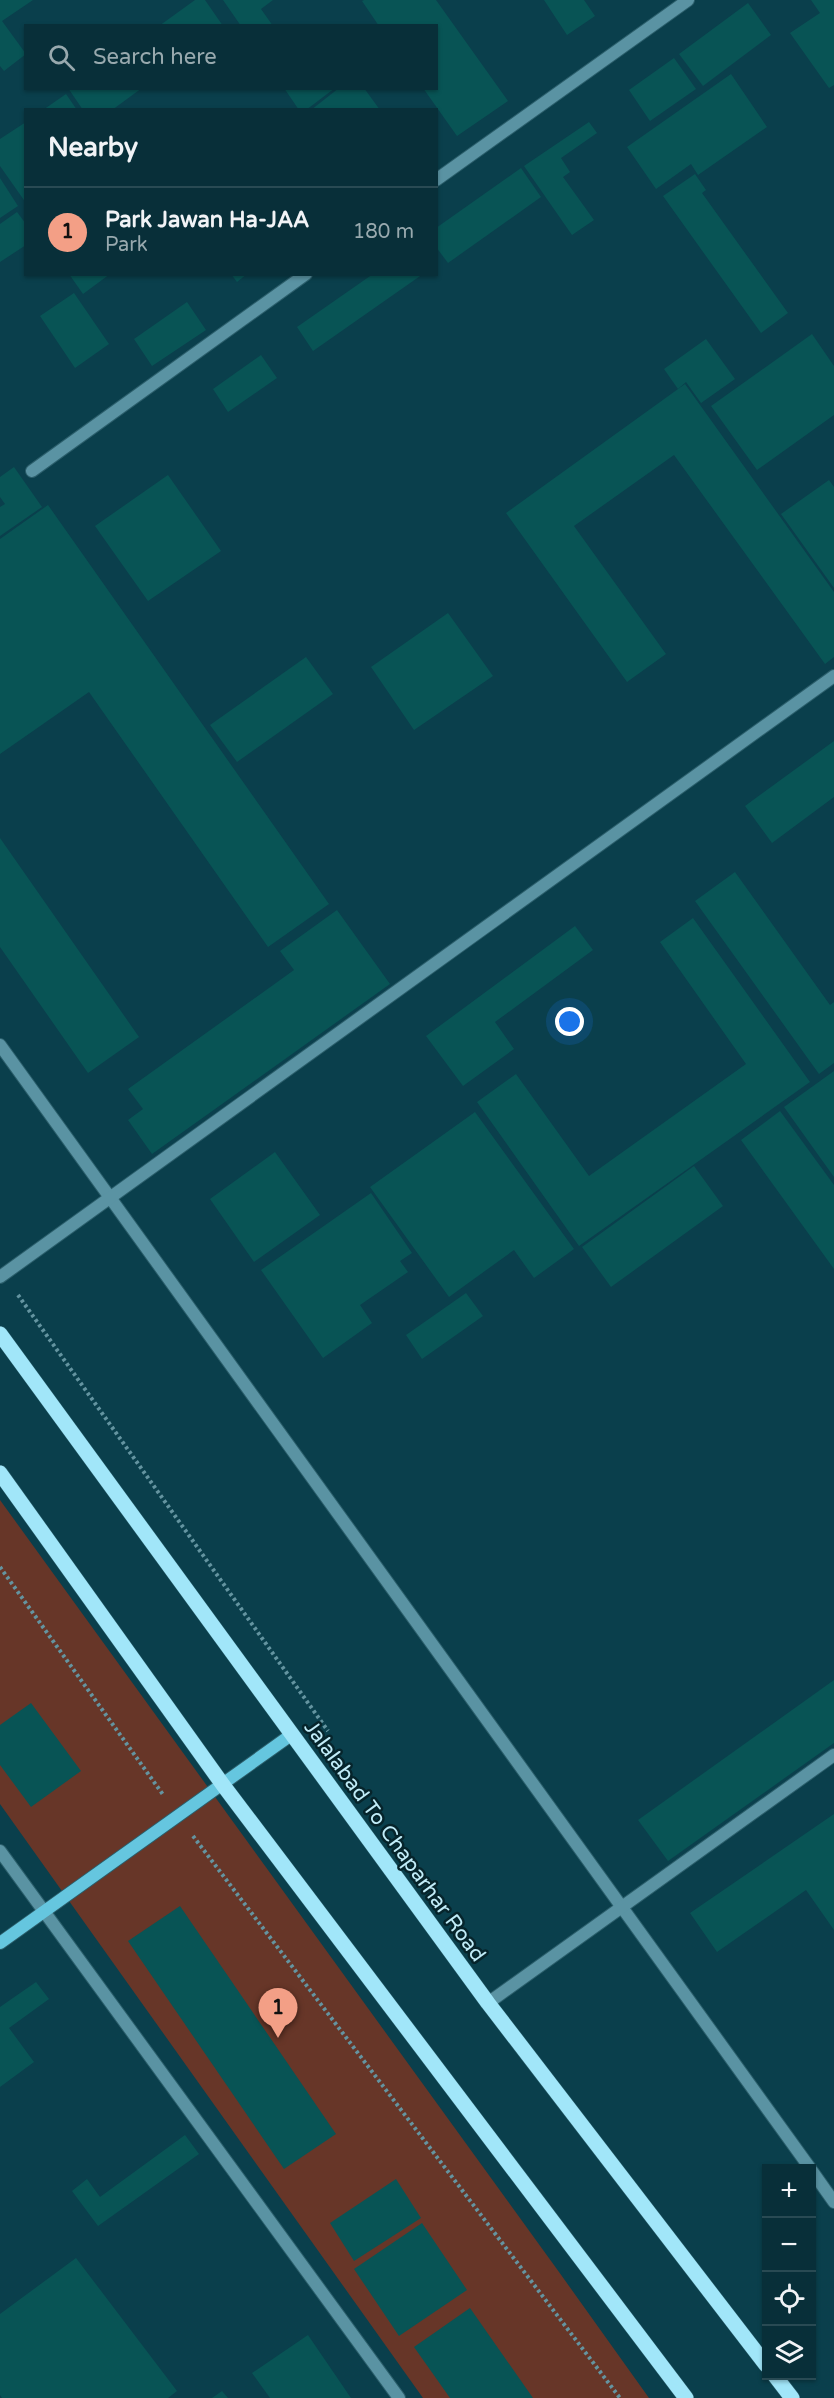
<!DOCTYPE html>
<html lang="en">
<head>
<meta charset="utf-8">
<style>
  body { margin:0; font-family:"Varela Round",sans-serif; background:#113741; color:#f1f3f6 }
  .controls { position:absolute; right:18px; bottom:18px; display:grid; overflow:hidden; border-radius:0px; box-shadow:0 2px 4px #0004 }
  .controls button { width:54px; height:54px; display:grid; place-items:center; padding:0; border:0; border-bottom:2px solid #294a53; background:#082f39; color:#f1f3f6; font:30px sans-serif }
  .you { position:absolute; left:570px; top:1022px; width:21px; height:21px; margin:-15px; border:4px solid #fff; border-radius:50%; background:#1a73e8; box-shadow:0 0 0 9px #1a73e833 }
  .badge { display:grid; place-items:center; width:39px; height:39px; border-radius:50%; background:#f39f86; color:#111; font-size:20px; font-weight:700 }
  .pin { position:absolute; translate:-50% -50px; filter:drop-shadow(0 2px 3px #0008) }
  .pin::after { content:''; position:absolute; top:32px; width:21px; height:18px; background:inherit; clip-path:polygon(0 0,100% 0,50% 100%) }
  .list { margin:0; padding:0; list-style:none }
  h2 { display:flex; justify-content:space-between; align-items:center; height:78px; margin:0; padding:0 24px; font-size:26px }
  h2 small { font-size:20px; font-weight:400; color:#98a9ae }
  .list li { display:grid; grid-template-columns:39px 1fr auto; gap:18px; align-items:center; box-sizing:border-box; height:90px; padding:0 24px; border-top:2px solid #294a53 }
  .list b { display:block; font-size:22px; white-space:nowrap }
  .list p { margin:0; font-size:20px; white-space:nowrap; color:#98a9ae }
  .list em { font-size:20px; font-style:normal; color:#98a9ae }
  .icon { flex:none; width:33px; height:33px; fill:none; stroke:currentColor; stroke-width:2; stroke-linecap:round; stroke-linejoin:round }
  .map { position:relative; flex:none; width:834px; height:2398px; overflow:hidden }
  .search { position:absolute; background:#082f39; box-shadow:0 2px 4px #0004; left:24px; top:24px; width:414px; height:66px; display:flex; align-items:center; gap:15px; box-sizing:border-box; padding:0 21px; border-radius:0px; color:#98a9ae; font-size:22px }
  .panel { position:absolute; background:#082f39; box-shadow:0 2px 4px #0004; left:24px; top:108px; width:414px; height:168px; border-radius:0px }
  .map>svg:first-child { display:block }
  .green { fill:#673628 }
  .building { fill:#085455 }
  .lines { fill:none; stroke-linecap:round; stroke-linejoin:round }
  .street-casing { stroke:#2b5e6b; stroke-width:14 }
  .secondary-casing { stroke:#2b5e6b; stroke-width:14 }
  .primary-casing { stroke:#2b5e6b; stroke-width:16 }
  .path { stroke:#6494a0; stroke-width:4; stroke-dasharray:3 3; stroke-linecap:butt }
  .street { stroke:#5a93a3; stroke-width:12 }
  .secondary { stroke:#65c6df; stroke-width:12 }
  .primary { stroke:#a1e6f9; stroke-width:15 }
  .labels { text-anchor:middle; stroke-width:5; stroke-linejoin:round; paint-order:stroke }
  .street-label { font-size:21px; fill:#c1ecf8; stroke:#06242b }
</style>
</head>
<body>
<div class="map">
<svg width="834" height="2398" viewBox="0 0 834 2398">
  <rect width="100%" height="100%" fill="#0a3f4c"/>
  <path class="green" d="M0,1500L559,2272L649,2398H423L0,1804Z"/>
  <g class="building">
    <path d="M0,0H33L2,21L26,54L4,71L0,66Z"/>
    <path d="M195,0H205L223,26H159Z"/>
    <path d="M223,0H273L261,9L273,26H241Z"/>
    <path d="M364,0H436L508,101L457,136L423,88H436V26H379L362,1Z"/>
    <path d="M544,0H584L595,16L567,35Z"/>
    <path d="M811,0H834V85L829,88L790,33L820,13Z"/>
    <path d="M748,3L771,35L703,86L679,54Z"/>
    <path d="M674,58L696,89L650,121L629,90Z"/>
    <path d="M731,74L767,127L698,175L691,164L656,189L627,147Z"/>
    <path d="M68,88H142L112,110H83Z"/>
    <path d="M284,88H335L306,110H299Z"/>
    <path d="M339,88H364L380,110H311Z"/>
    <path d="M66,94L77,110H43Z"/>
    <path d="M26,122V203L0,166V139Z"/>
    <path d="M589,122L597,133L561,158L570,172L563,177L594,220L572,235L524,166Z"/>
    <path d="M521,168L541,197L448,263L436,247V228Z"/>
    <path d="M695,174L706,190L702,193L788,313L761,333L663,196Z"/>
    <path d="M0,178L18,206L0,218Z"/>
    <path d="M17,212L26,224V245L0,262V224Z"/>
    <path d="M69,274H110L83,294Z"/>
    <path d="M231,274H247L237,282Z"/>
    <path d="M373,274H423L313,351L297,327Z"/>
    <path d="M74,293L109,344L75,368L40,316Z"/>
    <path d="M187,302L206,330L152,366L134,339Z"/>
    <path d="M812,334L834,366V415L757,470L711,406Z"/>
    <path d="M706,339L735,379L701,403L686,382L678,389L664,369Z"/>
    <path d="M261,355L277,378L228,412L213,389Z"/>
    <path d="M685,384L834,592V657L825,664L674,455L574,526L666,654L627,682L506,513Z"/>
    <path d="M14,467L42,507L0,536V507L5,504L0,497V477Z"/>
    <path d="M168,475L221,551L148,601L95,526Z"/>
    <path d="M829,480L834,487V588L781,514Z"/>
    <path d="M48,505L329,904L268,947L89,692L0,754V539Z"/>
    <path d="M448,613L493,676L414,730L371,667Z"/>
    <path d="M306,657L333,694L237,762L210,725Z"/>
    <path d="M834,741V797L772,843L745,806Z"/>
    <path d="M0,838L139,1037L88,1073L0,947Z"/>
    <path d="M735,872L830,1005L834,1002V1063L819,1074L695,901Z"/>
    <path d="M337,910L390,984L152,1154L128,1120L143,1109L128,1089L294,970L280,951Z"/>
    <path d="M693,918L810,1082L579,1246L477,1102L516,1074L589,1176L746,1064L660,942Z"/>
    <path d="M575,926L593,950L495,1022L514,1049L463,1086L426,1036Z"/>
    <path d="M834,1071V1177L784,1107Z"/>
    <path d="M780,1111L834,1185V1269L741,1140Z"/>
    <path d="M475,1112L574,1249L534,1278L514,1250L449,1297L370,1187Z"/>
    <path d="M275,1152L320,1215L254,1262L210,1199Z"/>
    <path d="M694,1166L723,1206L611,1287L582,1247Z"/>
    <path d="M371,1193L412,1253L400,1261L408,1272L360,1305L372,1323L323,1358L261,1270Z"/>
    <path d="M466,1293L483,1316L422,1359L406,1335Z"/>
    <path d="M834,1680V1743L668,1861L638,1820Z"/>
    <path d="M31,1703L81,1771L31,1807L0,1765V1725Z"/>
    <path d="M834,1814V1930L806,1890L717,1952L690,1913Z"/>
    <path d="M180,1906L336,2134L284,2169L128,1941Z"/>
    <path d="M36,1982L49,1999L9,2028L34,2062L0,2087V2007Z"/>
    <path d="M185,2135L199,2154L98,2226L72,2191L87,2179L100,2197Z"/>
    <path d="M396,2179L421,2218L354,2261L330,2223Z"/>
    <path d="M422,2223L467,2290L399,2336L354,2269Z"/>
    <path d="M76,2258L177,2391L168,2398H2L0,2395V2314Z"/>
    <path d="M470,2308L533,2398H450L414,2347Z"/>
    <path d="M308,2335L351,2398H270L252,2373Z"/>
    <path d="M222,2391L228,2398H212Z"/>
  </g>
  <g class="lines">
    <defs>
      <g id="street">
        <path d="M436,180L688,0"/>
        <path d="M32,471L306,274"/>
        <path d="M0,1045L810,2168"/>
        <path d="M0,1277L834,676"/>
        <path d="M0,1851L399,2398"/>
        <path d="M488,2003L834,1755"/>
        <path d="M812,2171L834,2202"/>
      </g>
      <path id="secondary" d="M0,1943L291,1735"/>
      <g id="primary">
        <path d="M0,1334L488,2003L766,2365"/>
        <path d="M0,1473L223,1785L686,2398"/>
        <path d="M775,2376L792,2398"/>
      </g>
    </defs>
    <use href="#street" class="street-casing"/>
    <use href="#secondary" class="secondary-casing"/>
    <use href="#primary" class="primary-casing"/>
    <g class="path">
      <path d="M18,1295L328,1731"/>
      <path d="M0,1567L164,1796"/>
      <path d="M193,1836L620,2398"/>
    </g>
    <use href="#street" class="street"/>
    <use href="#secondary" class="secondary"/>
    <use href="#primary" class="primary"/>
  </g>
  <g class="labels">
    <g class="street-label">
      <text transform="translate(395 1841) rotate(54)" y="7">Jalalabad To Chaparhar Road</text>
    </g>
  </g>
</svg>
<div class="controls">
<button>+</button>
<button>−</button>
<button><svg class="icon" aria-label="locate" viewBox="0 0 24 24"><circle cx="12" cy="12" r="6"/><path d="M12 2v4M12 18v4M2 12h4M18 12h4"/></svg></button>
<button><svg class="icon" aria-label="layers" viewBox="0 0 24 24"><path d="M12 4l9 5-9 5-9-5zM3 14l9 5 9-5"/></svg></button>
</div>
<div class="you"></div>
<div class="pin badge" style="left:278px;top:2038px">1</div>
<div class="search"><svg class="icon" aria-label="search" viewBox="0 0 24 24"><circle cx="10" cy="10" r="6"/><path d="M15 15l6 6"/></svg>Search here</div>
<section class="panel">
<h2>Nearby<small></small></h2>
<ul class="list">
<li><span class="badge">1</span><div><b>Park Jawan Ha-JAA</b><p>Park</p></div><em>180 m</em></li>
</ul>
</section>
</div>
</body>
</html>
